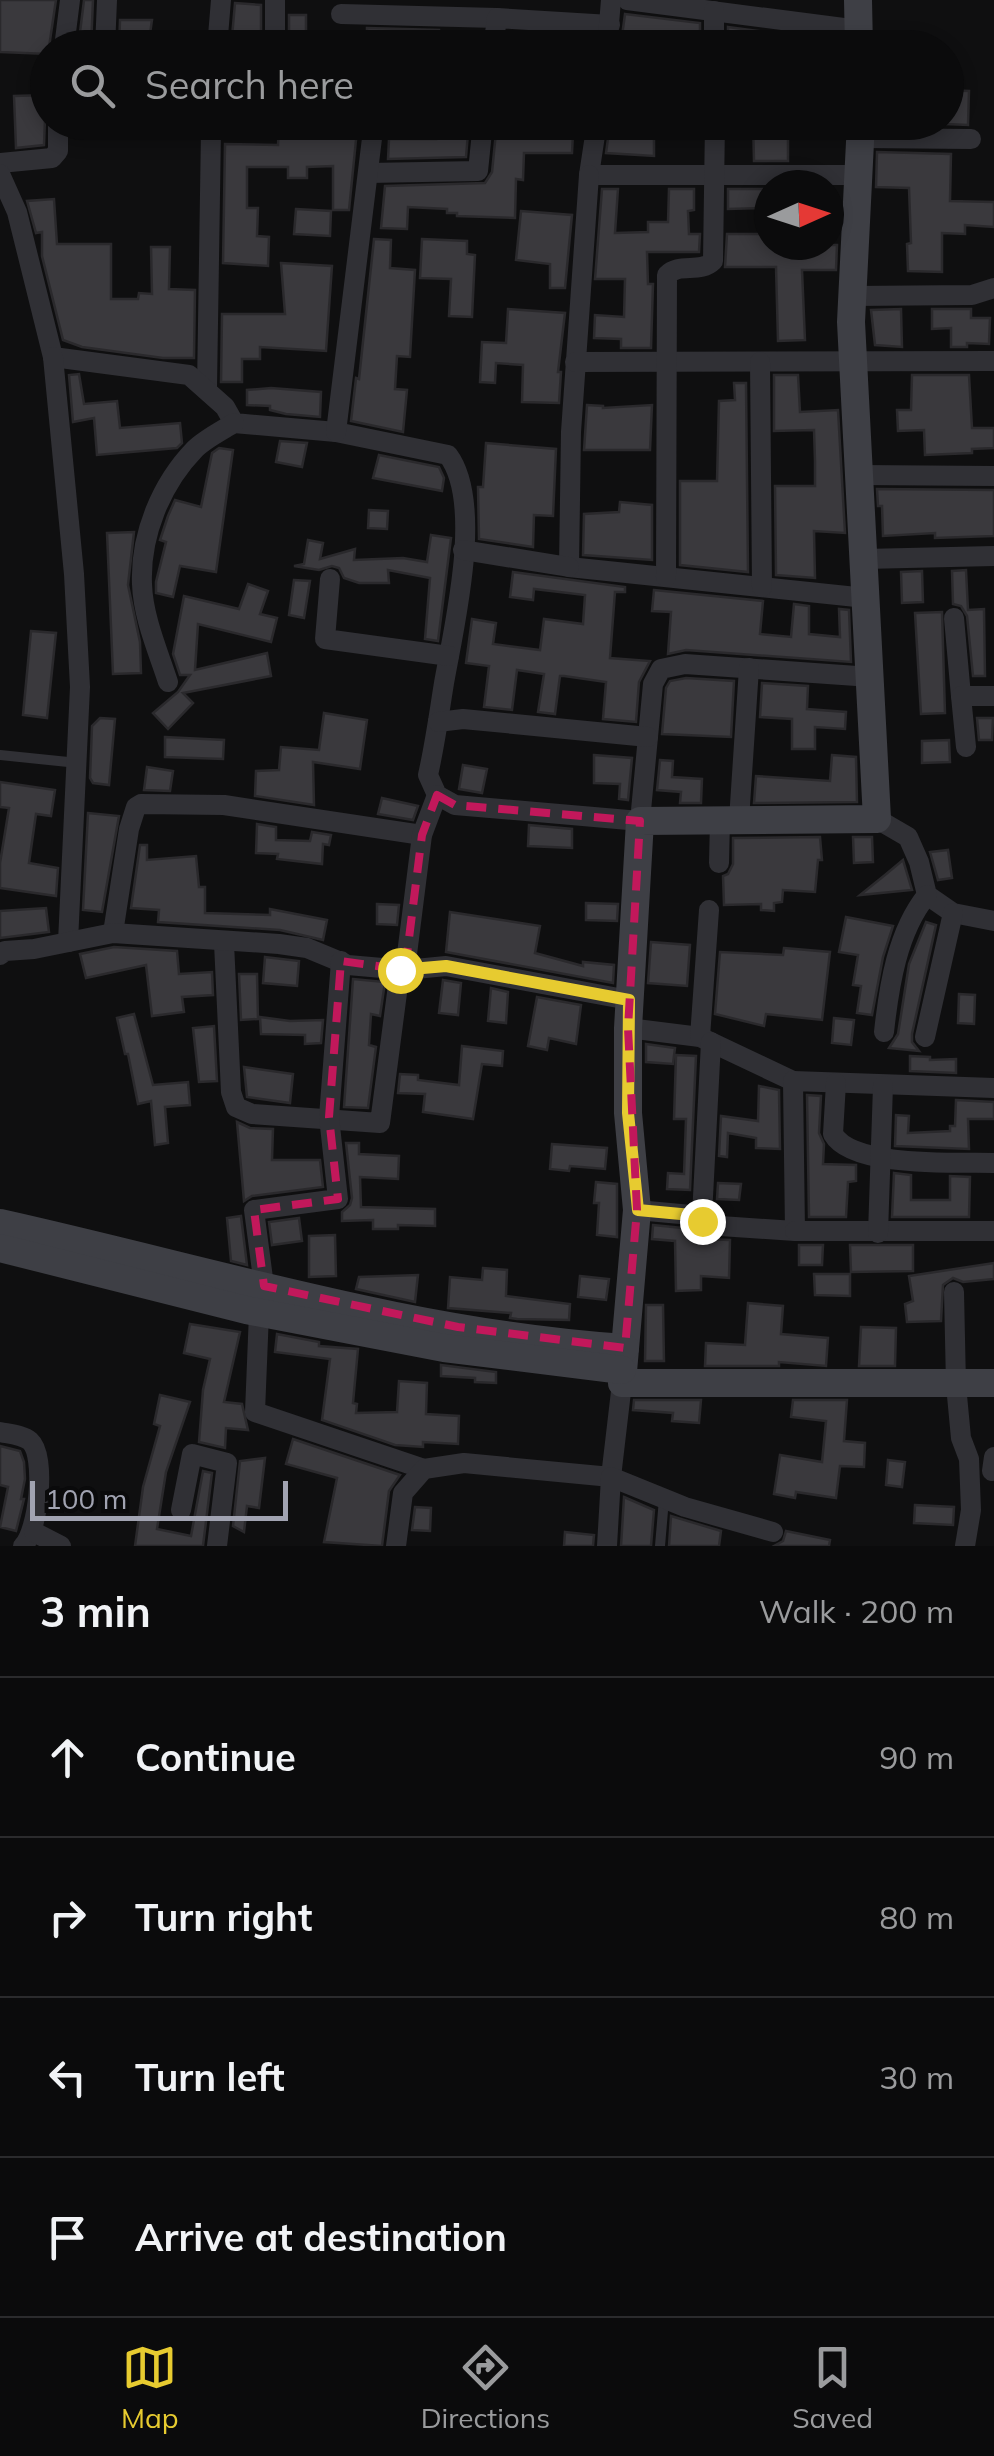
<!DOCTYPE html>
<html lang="en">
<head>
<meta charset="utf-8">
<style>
  body { margin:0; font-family:Mulish,sans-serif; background:#19191a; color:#f1f3f6 }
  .compass { position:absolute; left:754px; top:170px; width:90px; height:90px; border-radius:50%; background:#0b0b0c; box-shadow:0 5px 15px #0003; rotate:87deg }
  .scale { position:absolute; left:30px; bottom:25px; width:258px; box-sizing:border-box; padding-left:10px; border:5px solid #a1a3b1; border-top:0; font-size:28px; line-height:35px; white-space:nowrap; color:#a1a3b1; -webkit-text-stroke:8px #0a0a0b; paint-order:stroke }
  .stop { position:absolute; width:30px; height:30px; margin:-22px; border:8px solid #e7cb30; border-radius:50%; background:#fff }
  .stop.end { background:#e7cb30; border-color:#fff; box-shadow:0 2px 10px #0008 }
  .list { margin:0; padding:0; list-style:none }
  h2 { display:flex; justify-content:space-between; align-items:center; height:130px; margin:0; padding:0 40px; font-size:42px }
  h2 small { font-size:32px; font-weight:400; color:#9a9b9d }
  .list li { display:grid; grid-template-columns:65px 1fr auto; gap:30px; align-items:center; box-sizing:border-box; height:160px; padding:0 40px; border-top:2px solid #2b2b2d }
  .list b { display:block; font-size:38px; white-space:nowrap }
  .list em { font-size:32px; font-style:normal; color:#9a9b9d }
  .icon { flex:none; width:55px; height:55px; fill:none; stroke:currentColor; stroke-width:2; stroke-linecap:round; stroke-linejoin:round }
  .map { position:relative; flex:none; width:994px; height:1546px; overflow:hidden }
  .search { position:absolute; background:#0b0b0c; box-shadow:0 5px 15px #0003; left:30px; right:30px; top:30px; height:110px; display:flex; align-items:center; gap:25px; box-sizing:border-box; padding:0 35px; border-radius:55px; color:#9a9b9d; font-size:38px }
  .sheet { height:770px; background:#0b0b0c }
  nav { display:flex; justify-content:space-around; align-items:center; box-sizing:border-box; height:140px; border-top:2px solid #2b2b2d; background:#0b0b0c; font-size:28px; color:#9a9b9d }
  nav a { display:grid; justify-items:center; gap:5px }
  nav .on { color:#e7cb30 }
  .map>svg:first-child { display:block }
  .building { fill:#3a393d; stroke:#2a292c; stroke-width:2.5 }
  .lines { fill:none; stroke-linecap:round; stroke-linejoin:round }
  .lane { stroke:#303035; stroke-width:10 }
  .street { stroke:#303035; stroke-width:20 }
  .secondary { stroke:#3e3f45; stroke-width:28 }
  .route { stroke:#e7cb30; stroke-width:12 }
  .marked { fill:none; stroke:#c2185b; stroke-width:8; stroke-dasharray:20 12; stroke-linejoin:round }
</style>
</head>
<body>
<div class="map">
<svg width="994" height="1546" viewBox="0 0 994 1546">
  <rect width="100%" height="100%" fill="#0f0f10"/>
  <g class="building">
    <path d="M0,0H56L48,54L0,52Z"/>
    <path d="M84,0H93L91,48H78Z"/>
    <path d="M235,3L261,5V48H231Z"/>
    <path d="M625,14L700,23V48L622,36Z"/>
    <rect x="289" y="15" width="17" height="33"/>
    <path d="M120,20H152L148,48H119Z"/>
    <path d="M728,27L841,42V48H728Z"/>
    <path d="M367,28L439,30V48H367Z"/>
    <path d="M554,35L586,37L585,48H553Z"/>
    <path d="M946,90L969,91L968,125L946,124Z"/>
    <path d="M46,95L44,145L16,148L14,96Z"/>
    <path d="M436,122H469L466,157L388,159L389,139H436Z"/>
    <path d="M497,122H519V130L573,134L572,153H524L523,180L516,179L515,218L457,216V213H447V209L408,207L407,229L381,228L385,186L485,183L492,172Z"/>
    <path d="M753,122H813V138H788V161H754Z"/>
    <path d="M279,123H314V129L357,130L349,210H333V166L307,167V178H288V167H247V208H258L257,236L269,237L268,266L223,263L225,144L278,145Z"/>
    <path d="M609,131L654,132V156L606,153Z"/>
    <path d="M877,152L951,154L950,201L994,202V227L965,225V234L942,233V272L908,271L907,244L911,243L909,188L876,187Z"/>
    <path d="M602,189H618L615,233L648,232V222H668L669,189H694V210L688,211L689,234H700L699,252H647L648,284H653L651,348H621V339L594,338L595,315L624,317L625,279H595Z"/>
    <path d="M728,189H769V208L728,209Z"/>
    <path d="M54,199L57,244H111V299H138L139,293L152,294L151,247H170L169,289L195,290L194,358H163L82,347L63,340L42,256V232L36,233L27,201Z"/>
    <path d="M296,209L331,211L330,236L294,234Z"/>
    <path d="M521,211L572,215L565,288H550V264L516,260Z"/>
    <path d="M727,234H768L769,245H837L836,270H802L805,340L778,341L776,267H725Z"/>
    <path d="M374,239L391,240L390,268L415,270L410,357L397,356L395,389L407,390L403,432L351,421L356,378L359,379Z"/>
    <path d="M422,239L467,241V254L475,255L472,317L449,316L451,279L420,278Z"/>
    <path d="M281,263L332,266L326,351L260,347V359H242V382H221L222,314H285Z"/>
    <path d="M508,309L565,313L558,372H561L559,403L522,402L523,365L496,363L495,383L480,382L482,342L506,343Z"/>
    <path d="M901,309L902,347L875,345L871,310Z"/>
    <path d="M932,309H971V318H990L989,344L967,343V347H951V328L932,329Z"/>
    <path d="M79,374L84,404L117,401L120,428L180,423L182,443L177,448L97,455L94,418L73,422L69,375Z"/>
    <path d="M774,375H798L800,412L838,410L845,533L814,531L815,578L776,575L775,486H815V461L814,430L774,431Z"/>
    <path d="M912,375H969L972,428H994V448L972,449V453L925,455L924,430L898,431L897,410H911Z"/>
    <path d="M734,383H746L748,572L680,565V481H717L719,401L735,400Z"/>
    <path d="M271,388L321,392L320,417L286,414L270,410V406L247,405V390Z"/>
    <path d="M587,405L603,406V408L652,405L650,450H584Z"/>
    <path d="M280,441L307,443L302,467L276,462Z"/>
    <path d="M486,443L556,449L553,516L534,515L533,547L479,539L478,487H483Z"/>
    <path d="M219,448L233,450L216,572L180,566L173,597L156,593V582L166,542L160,540L168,516L175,500L201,507L212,453Z"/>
    <path d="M379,455L439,467L444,478L442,491L373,478Z"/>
    <path d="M877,489L994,490V536L935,538V533L883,536L882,506H878Z"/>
    <path d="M620,502L652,505V560L583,555L584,514L619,512Z"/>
    <path d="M369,510L388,511L387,529L368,528Z"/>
    <path d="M134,532L128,585L140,642L141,673L113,674L107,533Z"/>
    <path d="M431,535L451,538L438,641L425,639L430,578L388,570L389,583H359L344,578L339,568L332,566L319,570L294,566L304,564L308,540L323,543L320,559L355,549L354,560L403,558L427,562Z"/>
    <path d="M966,570L968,610L984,609L985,676H973L967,616L961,606L953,604L952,571Z"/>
    <path d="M922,571L923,602L902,603L901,572Z"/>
    <path d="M513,572L625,587V592H615L610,658L650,661L639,682L636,722L603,719L606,682L564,676H560L555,714L538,712L544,674L517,670L512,710L484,707L489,666L466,663L472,619L496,623L493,644L540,650L544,619L583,624L585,595L534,589L533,600L510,597Z"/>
    <path d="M294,580L310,581L304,618L289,615Z"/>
    <path d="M248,584L268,591L260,614L277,618L271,642L198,624L195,670L267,653L271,676L183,693L193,703L168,729L153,713L178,692L190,675H180L173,654L184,596L239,609Z"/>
    <path d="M654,590L763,601L760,634L791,637L794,604L809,606V634L840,637L839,609L849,610L851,662L686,650L668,654L671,612L652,611Z"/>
    <path d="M942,612L945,713L921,714L915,613Z"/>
    <path d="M31,631L56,633L47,718L23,715Z"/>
    <path d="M686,678L734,681L731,737L662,734L666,688L670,681Z"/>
    <path d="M762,683L808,686L807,709L846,712L845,729L815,727V749H792V719L760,717Z"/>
    <path d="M324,713L367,720L360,769L313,762L314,805L255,796L256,771L279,770L281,747L319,750Z"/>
    <path d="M100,718L115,719L109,785L93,783L90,778L92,726Z"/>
    <path d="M977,718H993L992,740H979Z"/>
    <path d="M165,737L224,740L223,759L165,757Z"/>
    <path d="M949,740L950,762L922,763V741Z"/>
    <path d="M594,755L632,758L628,800L619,799L620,784L594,783Z"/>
    <path d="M832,755L856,757L857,802L754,803L756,776L830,781Z"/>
    <path d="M660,760L673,761L672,777L702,779L701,803H680L681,792L657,790Z"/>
    <path d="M463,765L487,769L482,793L459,789Z"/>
    <path d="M147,767L173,771L170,791L144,790Z"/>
    <path d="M0,782L55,790L51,816L36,814L29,863L58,868L56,896L0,888V863L9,808L0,807Z"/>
    <path d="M382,798L418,806L413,820L378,814Z"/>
    <path d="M88,813L119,816L102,912L83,910Z"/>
    <path d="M257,824L276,827V840L310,841L312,832L331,835L329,845L323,844L322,864L277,859L278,854L256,853Z"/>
    <path d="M529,825L572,829V848L528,846Z"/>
    <path d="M820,837L822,860H818L815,892L783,890L782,902L774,903V911L761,910V904L724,905L723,876L728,874L733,864V838Z"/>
    <path d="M853,837H872L873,862L854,863Z"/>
    <path d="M140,845H147V860L196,856L199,887H205V913L270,915V909L327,920L323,940L280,930L158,922L159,910L131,908Z"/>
    <path d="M948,850L952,878L938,880L930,852Z"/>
    <path d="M903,860L912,890L860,895L885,875Z"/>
    <path d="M586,903L618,904L617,921L586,920Z"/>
    <path d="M377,904L399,905L397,925L377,924Z"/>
    <path d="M46,908L49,932L0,938V911Z"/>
    <path d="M450,912L540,926L535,953L583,966V962L614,965L613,983L446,952Z"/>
    <path d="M846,917L893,926L883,957L872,1015L857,1013L861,986L853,985L858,955L839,952Z"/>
    <path d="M926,922L936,925L912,1034V1042L919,1051L889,1048L898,1034L909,964Z"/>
    <path d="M651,942L690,945L687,986L648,983Z"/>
    <path d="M114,947L177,951L179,974L212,972L213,995L182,997L184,1012L152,1016L146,965L86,978L80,954Z"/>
    <path d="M784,948L830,952L822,1020L766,1014L764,1026L715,1014L720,952L783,955Z"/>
    <path d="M265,957L299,961L297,986L263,983Z"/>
    <path d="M239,974H257L258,1019L241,1020Z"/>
    <path d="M353,979L385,982L380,1016L371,1014L369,1045L376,1047L368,1108L344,1107Z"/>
    <path d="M443,980L461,983L458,1015L439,1013Z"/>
    <path d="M491,988L508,992L506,1023L488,1021Z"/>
    <path d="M959,994L975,995L974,1024L958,1023Z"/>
    <path d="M537,997L581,1005L576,1044L549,1038L547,1050L528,1046Z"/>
    <path d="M134,1014L153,1085L188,1082L190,1105L165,1107L168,1143L155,1145L151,1101L138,1104L128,1054H125L117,1018Z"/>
    <path d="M260,1017L290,1021L323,1020L321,1043L305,1044V1035L261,1034Z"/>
    <path d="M834,1018L854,1020L851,1045L832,1043Z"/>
    <path d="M214,1026L217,1081L199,1082L193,1028Z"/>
    <path d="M646,1044L675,1048L673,1064L646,1062Z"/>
    <path d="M462,1046L503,1051L502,1066L482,1064L473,1119L423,1112L425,1094L398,1093L400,1074L418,1075V1080L459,1085Z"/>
    <path d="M676,1055L696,1056L690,1190L667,1189L668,1173L684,1174L686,1119H674Z"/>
    <path d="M910,1056L930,1057V1060L956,1059V1073L910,1071Z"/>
    <path d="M244,1067L293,1074L290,1103L247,1097Z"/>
    <path d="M759,1086L779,1090L780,1149L756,1148V1138L728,1133L727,1157L719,1156L721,1116L758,1121Z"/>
    <path d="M807,1095L821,1096L819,1133L824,1144L823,1164L856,1165V1181L848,1182L846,1217H809Z"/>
    <path d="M956,1100L994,1102V1119H968L969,1149L895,1146L896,1115L909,1116L908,1133L950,1131V1126H955Z"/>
    <path d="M237,1122L250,1128L273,1129L272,1160H320L323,1187L252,1196L244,1201Z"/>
    <path d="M346,1143H359V1154L399,1156L398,1179L360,1177L361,1207L435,1209V1226L398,1225V1229H373V1220L342,1221V1212L350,1205L352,1198Z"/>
    <path d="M552,1144L607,1148L605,1169L570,1166L569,1171L550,1169Z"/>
    <path d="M894,1173L911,1175V1200H950V1176L970,1177L969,1217H892Z"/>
    <path d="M596,1182L617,1184V1237L597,1235L599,1203H594Z"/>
    <path d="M718,1183L741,1184L739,1200L717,1199Z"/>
    <path d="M241,1216L247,1265L231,1261L227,1218Z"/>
    <path d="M299,1218L302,1241L272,1245L269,1222Z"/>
    <path d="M653,1225L693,1229L704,1239L730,1240L729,1278L701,1276V1290L676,1291L675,1241L652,1239Z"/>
    <path d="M335,1235L336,1276L309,1277V1236Z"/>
    <path d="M799,1245H823L822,1265H799Z"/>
    <path d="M850,1245H913V1271L851,1272Z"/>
    <path d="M994,1263V1279L963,1282L953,1278L943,1285L941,1321L907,1322L905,1304L913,1301L909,1276Z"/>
    <path d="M483,1268L507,1270L506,1296L570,1304L569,1320L517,1319L510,1318L511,1313L448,1308L450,1277L482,1280Z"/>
    <path d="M814,1274H850V1296L815,1295Z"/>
    <path d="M418,1275L415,1302L356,1289L359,1277Z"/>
    <path d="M580,1276L609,1279L606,1300L578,1297Z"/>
    <path d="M748,1303L783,1306L781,1334L828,1338L826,1366L779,1362V1366H705L706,1343L745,1345Z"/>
    <path d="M646,1305H663L664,1361H645Z"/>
    <path d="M190,1324L240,1332L224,1402L242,1404L248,1430L226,1428L225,1448L199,1442L203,1390L210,1359L184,1353Z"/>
    <path d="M861,1327L896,1328L895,1366H859Z"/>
    <path d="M277,1334L319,1342V1346L358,1349L353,1403L357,1404L356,1413L397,1412L399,1381L427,1383L426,1414L459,1416L458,1444L423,1442V1447L395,1445L322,1420L330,1359L275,1352Z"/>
    <path d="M441,1365L496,1372V1383L475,1382V1378L441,1376Z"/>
    <path d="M160,1395L190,1402L166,1472L157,1529L191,1536L203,1471L212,1473L203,1546H135L143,1487L160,1426L154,1424Z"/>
    <path d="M634,1400H701L699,1423L672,1421L673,1413L633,1410Z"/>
    <path d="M793,1400H847L844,1441L865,1443L864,1467L840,1466L836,1498L796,1492L795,1498L774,1494L780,1455L822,1462L826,1421L791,1417Z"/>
    <path d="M293,1439L400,1475L389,1491L382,1546L324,1542L337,1478L286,1464Z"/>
    <path d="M0,1446L20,1451L24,1462L25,1479L21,1499H24L16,1531L0,1527L8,1487L0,1485Z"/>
    <path d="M265,1458L259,1508L247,1506L244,1532L233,1526L240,1461Z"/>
    <path d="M888,1460L905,1462L902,1487L886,1485Z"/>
    <path d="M624,1497L654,1510L651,1546H621Z"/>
    <path d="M915,1505L954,1507L953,1525L914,1523Z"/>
    <path d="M415,1507L431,1508L430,1531L412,1530Z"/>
    <path d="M671,1516L721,1531L719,1546H669Z"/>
    <path d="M786,1531L830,1540L829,1546H774L783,1541Z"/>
    <path d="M565,1532L594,1535L593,1546H564Z"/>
  </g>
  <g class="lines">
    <g class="lane">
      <path d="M0,755L78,763"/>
      <path d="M660,1546L664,1499"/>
    </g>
    <g class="street">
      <path d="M275,0V48"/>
      <path d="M627,0L859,30"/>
      <path d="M714,11V48"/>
      <path d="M341,14L497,18"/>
      <path d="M64,48L70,0"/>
      <path d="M105,48L107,0"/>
      <path d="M217,48L221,0"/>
      <path d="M493,48L497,18L610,25"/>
      <path d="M607,48L611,0"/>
      <path d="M168,122L211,130L207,388"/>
      <path d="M597,122L589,175H859"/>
      <path d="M861,138L971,139"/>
      <path d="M0,163L52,158L58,151V122"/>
      <path d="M368,173L478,171L483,122"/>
      <path d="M0,174L17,212L53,357L189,375L225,407L234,423L336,432L448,455C484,503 454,626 444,683C439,714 435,744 428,775L437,795L455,805L640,821L653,684L661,669L685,664L871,677"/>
      <path d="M589,175L571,432L569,567L866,598"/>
      <path d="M853,296L972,295L994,288"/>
      <path d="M53,357L74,574L80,687L68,942"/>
      <path d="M575,362L994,361"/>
      <path d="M760,362L762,587"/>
      <path d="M336,432L374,122"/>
      <path d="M859,475L994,476"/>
      <path d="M463,550L569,567"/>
      <path d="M864,559L994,556"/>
      <path d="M666,577L667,275C679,262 700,274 713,261L715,122"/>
      <path d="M330,579L325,639L449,656"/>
      <path d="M954,618L961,696"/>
      <path d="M168,682C158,651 143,617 142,584C140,535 161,484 195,449C205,439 221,431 234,423"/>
      <path d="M438,722L463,719L648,737"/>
      <path d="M966,747L961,696H994"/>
      <path d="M877,819L908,837L919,862L927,895L953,913L994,921"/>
      <path d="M739,820L749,668"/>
      <path d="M719,863L720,820"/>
      <path d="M113,933L129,829L136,807L141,804L224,805L422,835"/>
      <path d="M224,943L231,1092L236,1107L252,1114L380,1123L400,970"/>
      <path d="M0,955L5,951L34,949L113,933L279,944L307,948L348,965L405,970L446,966L629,1000"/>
      <path d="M341,961L329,1117L338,1199L254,1210L264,1286L259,1313L255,1412L424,1469"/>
      <path d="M405,970L422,835L437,795"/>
      <path d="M628,1028L700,1037L793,1081"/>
      <path d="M884,1032C889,986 897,932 927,895"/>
      <path d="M700,1037L709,910"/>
      <path d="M925,1037L953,913"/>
      <path d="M711,1042L702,1216L706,1225L795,1231L793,1081L994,1088"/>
      <path d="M836,1083L833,1134C852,1168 957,1162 994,1163"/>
      <path d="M637,1210L702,1216"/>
      <path d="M795,1231H994"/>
      <path d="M878,1233L883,1086"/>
      <path d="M954,1292L956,1385L961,1438L969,1459L971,1510L965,1546"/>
      <path d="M0,1432C10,1434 23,1435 30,1441C47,1456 38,1532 23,1546"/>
      <path d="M992,1471L994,1457"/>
      <path d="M181,1510L192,1454L227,1463L217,1546"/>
      <path d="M34,1532L61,1546"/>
      <path d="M396,1546L403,1493L424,1469L464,1463L611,1477L622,1383"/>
      <path d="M607,1546L611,1477L685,1507L773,1532"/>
    </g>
    <g class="secondary">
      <path d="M858,0L859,48"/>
      <path d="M861,122L851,322L877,819L640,821L628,1028V1113L637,1210L622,1383H994"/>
      <path d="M0,1223C207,1269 412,1334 625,1348"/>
      <path d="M0,1248L246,1310L444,1348L622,1370"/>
    </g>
  </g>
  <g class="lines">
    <path class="route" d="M400,970L446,966L629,1000L628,1113L638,1210L702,1216V1221"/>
  </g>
  <path class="marked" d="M437,795L455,805L640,821L628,1028L637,1210L625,1348L458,1327L264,1286L254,1210L338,1199L329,1117L341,961L405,970L422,835Z"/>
</svg>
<svg class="compass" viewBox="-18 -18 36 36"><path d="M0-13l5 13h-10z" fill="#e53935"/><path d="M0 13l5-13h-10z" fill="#9a9b9d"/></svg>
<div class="scale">100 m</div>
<div class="stop" style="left:400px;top:970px"></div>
<div class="stop end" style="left:702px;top:1221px"></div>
<div class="search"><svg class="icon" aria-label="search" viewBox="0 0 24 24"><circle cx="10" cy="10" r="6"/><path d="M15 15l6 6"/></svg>Search here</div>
</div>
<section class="sheet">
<h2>3 min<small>Walk · 200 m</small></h2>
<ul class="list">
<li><svg class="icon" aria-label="ahead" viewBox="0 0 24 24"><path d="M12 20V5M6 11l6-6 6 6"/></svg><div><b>Continue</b></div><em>90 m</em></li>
<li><svg class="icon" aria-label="right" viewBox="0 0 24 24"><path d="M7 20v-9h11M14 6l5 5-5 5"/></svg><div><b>Turn right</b></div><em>80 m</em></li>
<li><svg class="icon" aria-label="left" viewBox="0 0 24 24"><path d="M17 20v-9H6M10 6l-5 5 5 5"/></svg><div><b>Turn left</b></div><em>30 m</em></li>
<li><svg class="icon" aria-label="arrive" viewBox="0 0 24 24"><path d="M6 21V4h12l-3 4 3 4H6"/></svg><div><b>Arrive at destination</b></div></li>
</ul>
</section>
<nav>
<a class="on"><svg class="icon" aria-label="map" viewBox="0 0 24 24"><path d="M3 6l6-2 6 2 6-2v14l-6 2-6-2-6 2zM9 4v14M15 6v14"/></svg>Map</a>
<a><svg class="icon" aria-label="directions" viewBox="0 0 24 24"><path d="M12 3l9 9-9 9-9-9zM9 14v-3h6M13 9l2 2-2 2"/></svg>Directions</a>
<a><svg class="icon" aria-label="saved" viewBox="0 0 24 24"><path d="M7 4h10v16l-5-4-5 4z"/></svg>Saved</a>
</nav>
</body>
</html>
